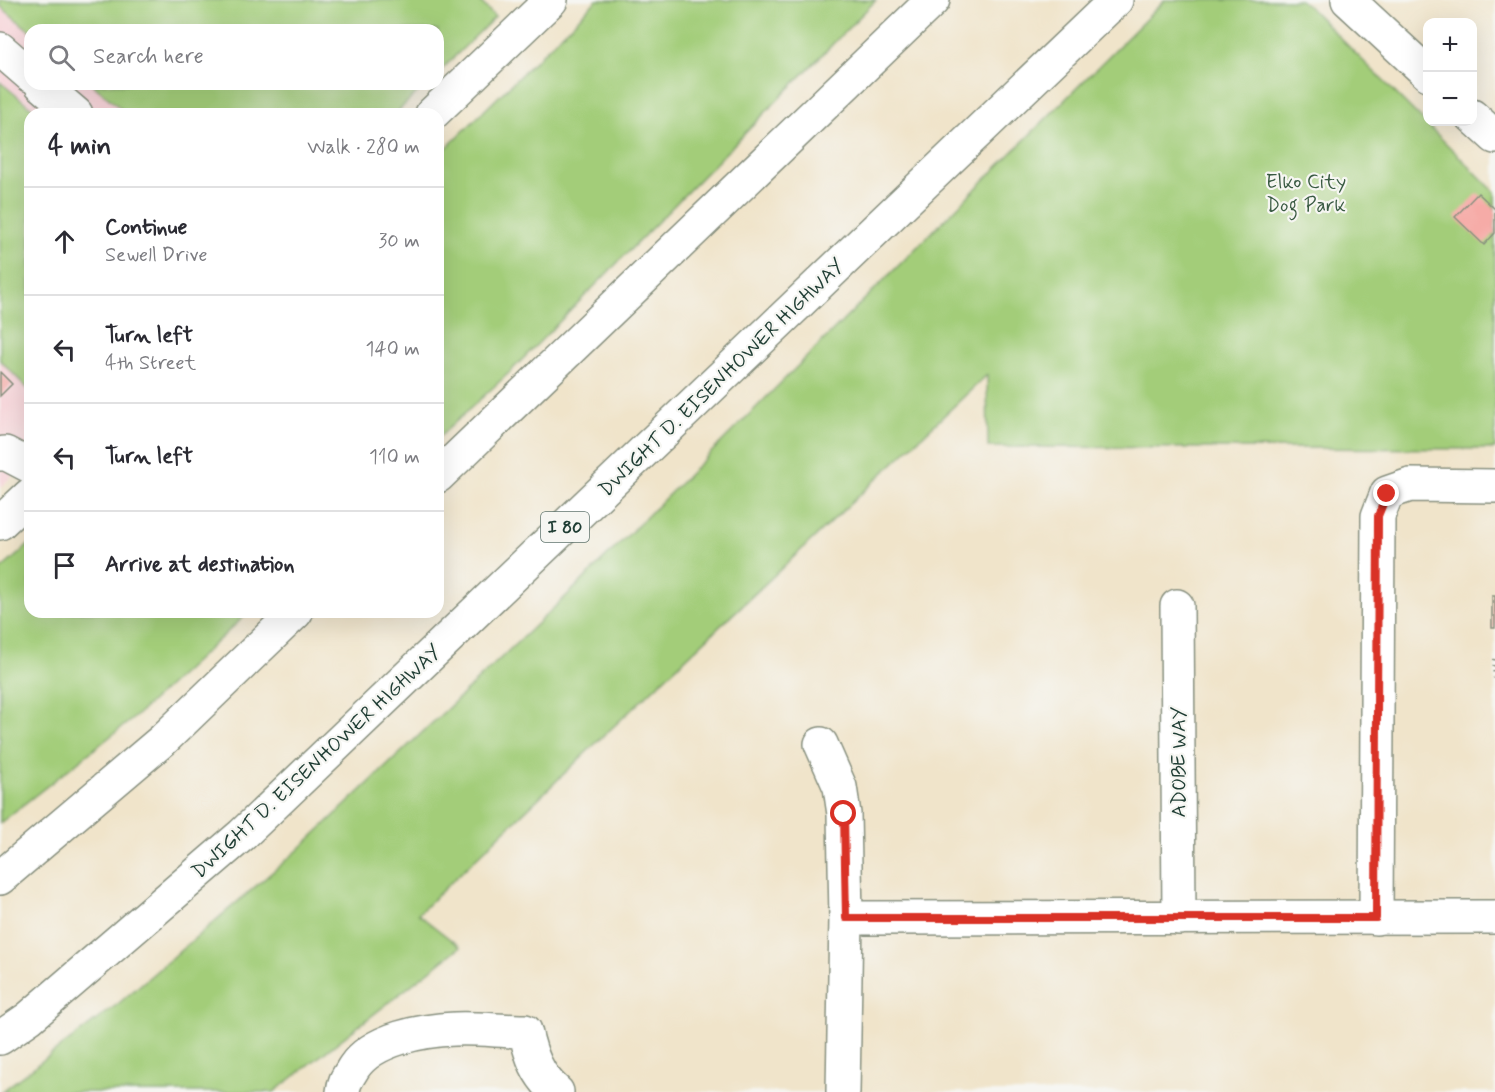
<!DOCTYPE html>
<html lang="en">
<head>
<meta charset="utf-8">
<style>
  body { margin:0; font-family:Mynerve,sans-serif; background:#f7f7f7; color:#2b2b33 }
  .controls { position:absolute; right:18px; top:18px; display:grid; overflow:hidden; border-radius:12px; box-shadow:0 6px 24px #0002 }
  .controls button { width:54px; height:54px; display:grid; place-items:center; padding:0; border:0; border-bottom:2px solid #e1e1e2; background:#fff; color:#2b2b33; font:30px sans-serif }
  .stop { position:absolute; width:18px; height:18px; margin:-14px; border:4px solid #d93025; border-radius:50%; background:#fff }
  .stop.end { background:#d93025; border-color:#fff; box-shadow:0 2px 6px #0008 }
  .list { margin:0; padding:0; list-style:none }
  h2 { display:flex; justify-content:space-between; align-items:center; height:78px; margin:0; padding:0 24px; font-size:26px }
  h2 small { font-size:20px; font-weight:400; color:#7c7c81 }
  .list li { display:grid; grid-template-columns:39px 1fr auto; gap:18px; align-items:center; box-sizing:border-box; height:108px; padding:0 24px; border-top:2px solid #e1e1e2 }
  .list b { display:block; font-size:22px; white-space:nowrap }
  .list p { margin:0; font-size:20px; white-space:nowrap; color:#7c7c81 }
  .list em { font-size:20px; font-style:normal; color:#7c7c81 }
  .icon { flex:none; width:33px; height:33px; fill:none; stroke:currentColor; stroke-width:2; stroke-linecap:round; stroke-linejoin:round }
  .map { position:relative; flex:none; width:1495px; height:1092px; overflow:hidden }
  .search { position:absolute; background:#fff; box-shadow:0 6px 24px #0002; left:24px; top:24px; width:420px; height:66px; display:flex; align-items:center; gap:15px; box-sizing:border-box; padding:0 21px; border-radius:18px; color:#7c7c81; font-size:22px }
  .panel { position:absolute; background:#fff; box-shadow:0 6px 24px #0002; left:24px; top:108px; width:420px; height:510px; border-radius:18px }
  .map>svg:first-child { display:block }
  .built { fill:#f7cfd5 }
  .green { fill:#a3cd79; stroke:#618556; stroke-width:1.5 }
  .building { fill:#f6aba7 }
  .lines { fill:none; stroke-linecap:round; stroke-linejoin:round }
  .minor-casing { stroke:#88907f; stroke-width:36 }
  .major-casing { stroke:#88907f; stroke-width:36 }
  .highway-casing { stroke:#88907f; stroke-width:36 }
  .path { stroke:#88907f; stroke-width:4; stroke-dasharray:1.5 4.5; stroke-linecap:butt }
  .minor { stroke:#fff; stroke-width:33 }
  .major { stroke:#fff; stroke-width:33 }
  .highway { stroke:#fff; stroke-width:33 }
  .route { stroke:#d93025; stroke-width:8 }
  .labels { text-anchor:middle; stroke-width:4.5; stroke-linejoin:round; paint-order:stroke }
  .shield { fill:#f6f6f2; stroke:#60746d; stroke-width:1.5 }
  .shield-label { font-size:18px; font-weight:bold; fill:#1f3d34 }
  .park-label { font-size:20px; fill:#395a42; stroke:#f6f6f2 }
  .street-label { font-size:20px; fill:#1f3d34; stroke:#f6f6f2 }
</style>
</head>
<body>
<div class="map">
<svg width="1495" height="1092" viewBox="0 0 1495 1092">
  <rect width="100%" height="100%" fill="#f6f6f2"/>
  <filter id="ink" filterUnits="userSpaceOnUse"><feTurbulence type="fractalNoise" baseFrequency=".0167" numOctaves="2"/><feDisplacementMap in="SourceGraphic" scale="12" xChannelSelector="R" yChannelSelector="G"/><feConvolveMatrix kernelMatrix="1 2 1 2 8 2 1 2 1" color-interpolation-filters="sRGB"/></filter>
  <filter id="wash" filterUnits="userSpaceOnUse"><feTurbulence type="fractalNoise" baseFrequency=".008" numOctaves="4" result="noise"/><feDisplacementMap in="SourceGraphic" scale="24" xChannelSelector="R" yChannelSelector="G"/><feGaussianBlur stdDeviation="1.35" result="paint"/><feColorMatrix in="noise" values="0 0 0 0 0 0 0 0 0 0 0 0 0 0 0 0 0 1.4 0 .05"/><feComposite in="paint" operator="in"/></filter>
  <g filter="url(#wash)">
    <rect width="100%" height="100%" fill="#f0e4ca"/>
    <g class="built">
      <path d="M0,6L30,31V84H92L127,114H39L0,82Z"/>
      <path d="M0,360L30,391V458L0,488Z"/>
    </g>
    <g class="green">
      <path d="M0,0H479L495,17L438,73V30H30V31L0,6Z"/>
      <path d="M597,0H876L510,372L438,438V156Z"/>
      <path d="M1165,0H1300L1309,7L1495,192V449L988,447L987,375L596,743L418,914L460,947L274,1092H1L119,1003L297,851L580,583Z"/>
      <path d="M0,82L39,114H30V391L0,360Z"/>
      <path d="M92,84H426L395,114H127Z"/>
      <path d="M30,544V612H249L135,717L0,823V570Z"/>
    </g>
    <g id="blocks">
      <g class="building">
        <path d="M1478,193L1495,209V233L1484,245L1455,217Z"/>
        <path d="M0,372L12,384L0,396Z"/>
        <rect x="1492" y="596" width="3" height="32"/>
      </g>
    </g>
  </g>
  <g filter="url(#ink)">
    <use href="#blocks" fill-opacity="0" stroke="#88907f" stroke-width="1.5"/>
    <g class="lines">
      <defs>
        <g id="minor">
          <path d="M0,49L30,75"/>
          <path d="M41,84L76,114"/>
          <path d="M0,454L5,453L30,466"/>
          <path d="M1177,606L1179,918"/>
          <path d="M821,744L840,787L844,814L846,918L843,1092"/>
          <path d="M846,918L1495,917"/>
          <path d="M1376,918L1378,516L1387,493L1410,485L1495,486"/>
          <path d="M343,1092C344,1081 348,1077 354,1067C373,1039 423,1030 455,1029C478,1028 502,1031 525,1031C531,1056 537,1075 557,1092"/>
        </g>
        <g id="major">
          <path d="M1348,0L1428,74"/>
          <path d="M432,114L551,0"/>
          <path d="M1472,116L1495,137"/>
          <path d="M0,523L30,495"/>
        </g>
        <g id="highway">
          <path d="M438,476L933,0"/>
          <path d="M0,878L164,739L296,612"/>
          <path d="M0,1038L29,1018L242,835L1116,0"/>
        </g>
      </defs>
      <use href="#minor" class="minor-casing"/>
      <use href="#major" class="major-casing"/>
      <use href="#highway" class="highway-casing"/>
      <path class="path" d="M1495,659L1494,666L1495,680"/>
      <use href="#minor" class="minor"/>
      <use href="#major" class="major"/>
      <use href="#highway" class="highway"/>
    </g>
  </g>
  <g class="lines" filter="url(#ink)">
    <path class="route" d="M844,814L846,918H1376L1378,516L1387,494"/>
  </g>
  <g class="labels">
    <rect class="shield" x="541" y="512" width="48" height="30" rx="4.5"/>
    <g class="shield-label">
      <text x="565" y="533">I 80</text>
    </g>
    <g class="park-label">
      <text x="1306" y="188">Elko City<tspan x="1306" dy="23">Dog Park</tspan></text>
    </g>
    <g class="street-label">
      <text transform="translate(721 377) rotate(-44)" y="7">DWIGHT D. EISENHOWER HIGHWAY</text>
      <text transform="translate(316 761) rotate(-43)" y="7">DWIGHT D. EISENHOWER HIGHWAY</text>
      <text transform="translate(1178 762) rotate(-90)" y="7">ADOBE WAY</text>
    </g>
  </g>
</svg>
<div class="controls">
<button>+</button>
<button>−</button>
</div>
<div class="stop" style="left:844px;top:814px"></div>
<div class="stop end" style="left:1387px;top:494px"></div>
<div class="search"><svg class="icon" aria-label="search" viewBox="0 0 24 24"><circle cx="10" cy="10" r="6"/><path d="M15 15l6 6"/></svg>Search here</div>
<section class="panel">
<h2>4 min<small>Walk · 280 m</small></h2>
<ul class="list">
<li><svg class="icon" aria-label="ahead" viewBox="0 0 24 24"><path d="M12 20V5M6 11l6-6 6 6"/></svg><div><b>Continue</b><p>Sewell Drive</p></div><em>30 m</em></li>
<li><svg class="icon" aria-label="left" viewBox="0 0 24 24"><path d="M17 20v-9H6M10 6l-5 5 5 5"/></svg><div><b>Turn left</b><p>4th Street</p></div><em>140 m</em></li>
<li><svg class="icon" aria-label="left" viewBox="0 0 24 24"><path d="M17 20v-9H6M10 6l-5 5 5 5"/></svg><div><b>Turn left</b></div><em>110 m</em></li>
<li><svg class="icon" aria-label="arrive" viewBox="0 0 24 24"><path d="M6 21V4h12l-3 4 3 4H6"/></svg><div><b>Arrive at destination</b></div></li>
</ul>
</section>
</div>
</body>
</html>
